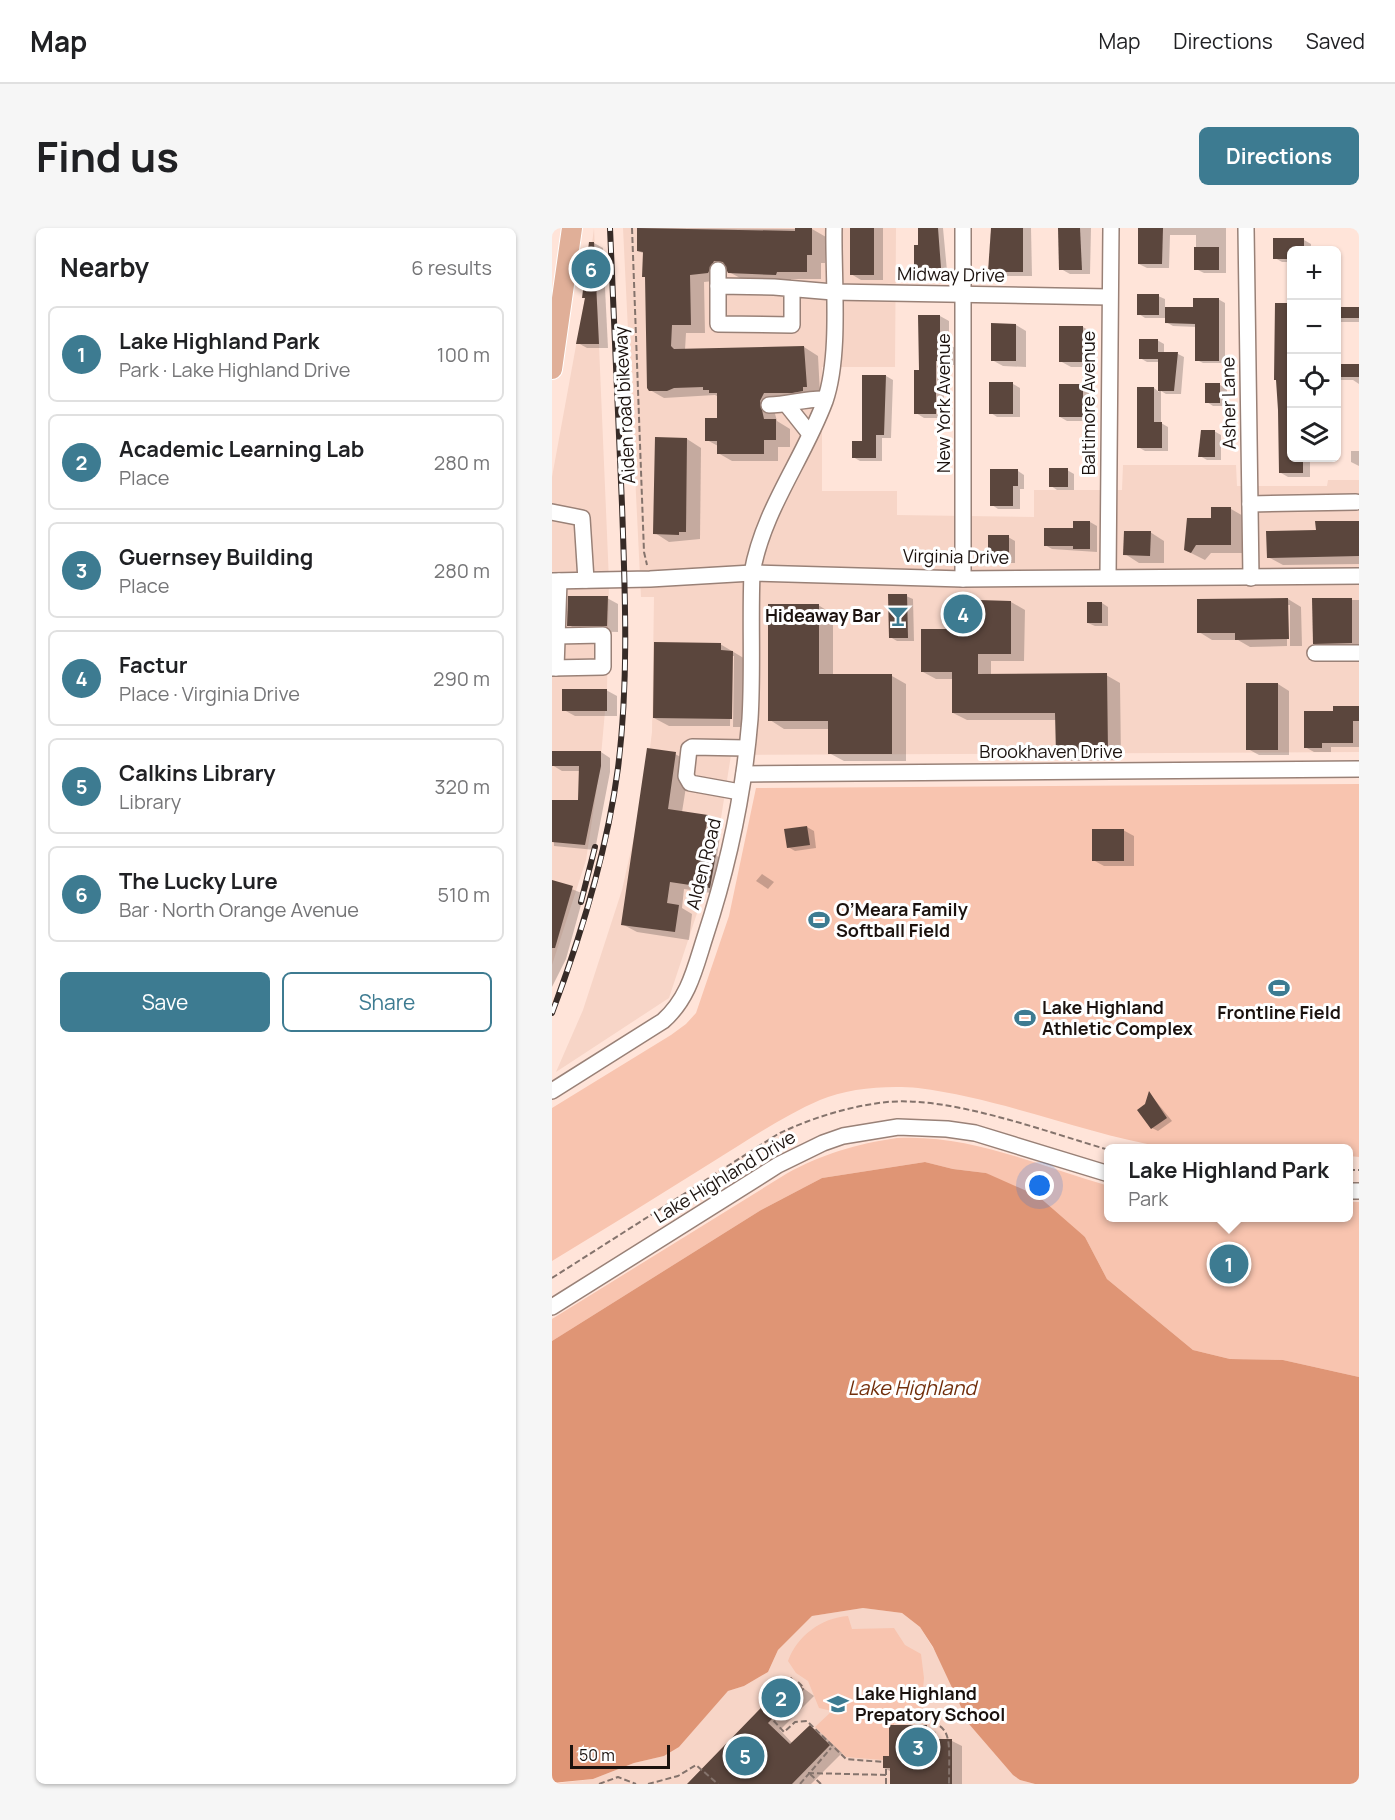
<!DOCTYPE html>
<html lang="en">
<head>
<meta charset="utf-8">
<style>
  body { margin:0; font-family:Manrope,sans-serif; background:#f6f6f6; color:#202124 }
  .controls { position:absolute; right:18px; top:18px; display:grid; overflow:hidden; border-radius:9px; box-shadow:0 2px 4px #0004 }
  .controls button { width:54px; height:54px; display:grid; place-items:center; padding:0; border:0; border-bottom:2px solid #e0e0e0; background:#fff; color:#202124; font:30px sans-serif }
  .scale { position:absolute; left:18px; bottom:15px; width:100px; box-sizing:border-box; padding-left:6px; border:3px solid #1b120e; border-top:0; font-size:16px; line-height:21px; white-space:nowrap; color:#1b120e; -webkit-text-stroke:4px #fff; paint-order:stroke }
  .you { position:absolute; left:488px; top:958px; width:21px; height:21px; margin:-15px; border:4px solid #fff; border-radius:50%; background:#1a73e8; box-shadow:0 0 0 9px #1a73e833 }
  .badge { display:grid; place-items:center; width:39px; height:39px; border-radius:50%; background:#3d7b91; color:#fff; font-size:20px; font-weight:700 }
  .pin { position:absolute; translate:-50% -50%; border:3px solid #fff; box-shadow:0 2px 6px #0006 }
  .popup { position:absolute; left:552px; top:916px; width:249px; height:78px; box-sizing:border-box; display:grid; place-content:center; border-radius:9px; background:#fff; filter:drop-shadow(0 2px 4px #0005); font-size:20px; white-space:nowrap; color:#757577 }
  .popup b { font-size:22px; color:#202124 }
  .popup::after { content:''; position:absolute; left:50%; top:100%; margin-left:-12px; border:12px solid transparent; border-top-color:#fff }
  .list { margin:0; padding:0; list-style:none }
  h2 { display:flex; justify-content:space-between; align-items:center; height:78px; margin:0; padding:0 24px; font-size:26px }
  h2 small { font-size:20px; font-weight:400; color:#757577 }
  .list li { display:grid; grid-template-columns:39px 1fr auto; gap:18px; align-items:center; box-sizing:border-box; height:96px; margin:0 12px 12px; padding:0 12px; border:2px solid #e0e0e0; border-radius:9px }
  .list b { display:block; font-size:22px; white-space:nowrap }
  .list p { margin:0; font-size:20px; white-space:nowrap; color:#757577 }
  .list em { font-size:20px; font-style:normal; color:#757577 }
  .actions { display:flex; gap:12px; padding:18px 24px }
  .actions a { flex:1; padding:14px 0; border:2px solid #3d7b91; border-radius:9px; text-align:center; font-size:21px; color:#3d7b91 }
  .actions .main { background:#3d7b91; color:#fff }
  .icon { flex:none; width:33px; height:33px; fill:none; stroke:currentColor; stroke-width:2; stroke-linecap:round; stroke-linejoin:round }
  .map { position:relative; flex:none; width:807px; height:1556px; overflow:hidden; border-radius:9px }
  header { display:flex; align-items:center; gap:36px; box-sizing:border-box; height:84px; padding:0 30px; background:#fff; border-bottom:2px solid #e0e0e0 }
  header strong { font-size:28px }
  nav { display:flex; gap:33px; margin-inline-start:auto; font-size:21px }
  .intro { display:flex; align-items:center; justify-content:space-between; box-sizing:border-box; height:144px; padding:0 36px }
  h1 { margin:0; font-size:42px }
  .button { padding:15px 27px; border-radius:9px; background:#3d7b91; color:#fff; font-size:21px; font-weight:700 }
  main { display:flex; gap:36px; padding:0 36px }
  aside { flex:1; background:#fff; border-radius:9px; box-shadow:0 2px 4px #0004 }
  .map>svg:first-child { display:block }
  .built { fill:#f7d5c7 }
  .green { fill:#f8c4af }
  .water { fill:#df9575 }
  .shadow { fill:#0003 }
  .building { fill:#5b463d }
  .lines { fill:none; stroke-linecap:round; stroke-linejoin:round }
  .minor-casing { stroke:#998177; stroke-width:18 }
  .major-casing { stroke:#fff; stroke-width:22 }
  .path { stroke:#84736c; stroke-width:2; stroke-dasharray:6 3; stroke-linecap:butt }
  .minor { stroke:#fff; stroke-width:15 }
  .major { stroke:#e0af98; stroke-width:20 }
  .rail-casing { stroke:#372b27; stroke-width:6 }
  .rail { stroke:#fff; stroke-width:4; stroke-dasharray:11; stroke-linecap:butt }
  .labels { text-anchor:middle; stroke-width:6; stroke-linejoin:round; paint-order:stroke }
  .street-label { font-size:18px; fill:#1b120e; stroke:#fff }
  .poi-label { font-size:18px; font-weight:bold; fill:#1b120e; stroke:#fff; text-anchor:start }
  .water-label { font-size:20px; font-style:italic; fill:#712e0b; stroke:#fff }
</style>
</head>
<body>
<header>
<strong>Map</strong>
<nav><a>Map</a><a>Directions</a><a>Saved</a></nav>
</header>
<div class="intro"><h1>Find us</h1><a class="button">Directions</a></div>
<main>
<aside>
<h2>Nearby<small>6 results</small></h2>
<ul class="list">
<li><span class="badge">1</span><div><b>Lake Highland Park</b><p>Park · Lake Highland Drive</p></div><em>100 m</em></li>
<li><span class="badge">2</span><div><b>Academic Learning Lab</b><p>Place</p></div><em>280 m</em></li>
<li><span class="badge">3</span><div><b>Guernsey Building</b><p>Place</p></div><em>280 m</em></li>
<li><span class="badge">4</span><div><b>Factur</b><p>Place · Virginia Drive</p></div><em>290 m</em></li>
<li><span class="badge">5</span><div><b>Calkins Library</b><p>Library</p></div><em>320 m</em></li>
<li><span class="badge">6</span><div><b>The Lucky Lure</b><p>Bar · North Orange Avenue</p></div><em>510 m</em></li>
</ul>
<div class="actions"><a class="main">Save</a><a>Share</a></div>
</aside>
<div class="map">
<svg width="807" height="1556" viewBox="0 0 807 1556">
  <rect width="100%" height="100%" fill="#ffe4d9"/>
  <g class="built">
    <path d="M42,0L57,353L55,461L48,539L34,632L0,737V249L34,63Z"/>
    <path d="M71,0H344L343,139H270V263H345V287L482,289V262H570L571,237H684L685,258H775L776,252H807V524L179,527L166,609L152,664L117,770L4,844L31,782L70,662L93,560L100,504L102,369H89Z"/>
    <path d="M311,1380L350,1385L368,1399L451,1534L468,1552L483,1556H0L41,1551L82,1535L112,1528L127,1519L176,1463L192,1458L216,1444L226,1422L260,1388Z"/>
  </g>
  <g class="green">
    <path d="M807,556V929L797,928V920H617C532,906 453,871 366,860C337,857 295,860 268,872C231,888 196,912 162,933C108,967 54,1000 0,1033V880L119,807L134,796L144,785L177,688L204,560Z"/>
    <path d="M345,910C419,906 487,938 557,958V990H797V974H807V1149L731,1132L678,1131L641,1122L555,1051L533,1009L434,945L401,941L373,934L270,950L209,982L0,1113V1091L234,946C270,926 304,916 345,910Z"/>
    <path d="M296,1388L300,1401L342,1400L353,1417L369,1426L372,1450L369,1484L357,1485L353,1480L344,1484L337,1528H331V1532L294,1529L263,1499L280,1483L267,1480L256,1453L244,1445L236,1433C245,1408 269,1390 296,1388Z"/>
  </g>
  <path class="water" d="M373,934L401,941L434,945L486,968L533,1009L555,1051L641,1122L678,1131L731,1132L807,1149V1556H483L468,1552L461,1547L417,1496L381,1419L368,1399L350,1385L311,1380L260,1388L226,1422L216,1444L192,1458L176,1463L127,1519L112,1528L82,1535L41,1551L0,1555V1113L209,982L270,950Z"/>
  <g class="shadow">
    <path d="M87,0L260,1L274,9L273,35H269V51H239V54L192,52L175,43L171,52L152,54L153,105H134L133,122L252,119L266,128L268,166L222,182L225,193L238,201V219H226V233H180L166,225V218L155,212L167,192V169L163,167L112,170L98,162L93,26L86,23Z"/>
    <path d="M307,0H331V52H309L299,46Z"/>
    <path d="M368,0H391L395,43H370L363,39Z"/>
    <path d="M440,0H479L480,48H446L437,43Z"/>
    <path d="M508,0H539L538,46H518L509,41Z"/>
    <path d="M587,0H674V45H652L644,41V7H618L617,40H595L587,36Z"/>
    <path d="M752,12L759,16V22H740V34H730L723,30Z"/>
    <path d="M42,15L51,20L56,120H35L26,115Z"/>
    <path d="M606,68L613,71V81H643L666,71L673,75V135H651L645,132V99L621,98L614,94V90H593L587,86Z"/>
    <path d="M738,68L740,230H758V249H736L729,245Z"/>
    <rect x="784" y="81" width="23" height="13"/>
    <path d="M368,88H388L397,93V116L406,122V137H392V190H372L364,185L368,143Z"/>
    <path d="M464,97L474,103V139L451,138L440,132Z"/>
    <path d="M531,99L541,105V139H519L508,133Z"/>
    <path d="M605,112L612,116V126H626L632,129L629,166H614L609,163V195L616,199V223H593L586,219L602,160L607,164V134H595L588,130Z"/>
    <path d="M807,136V156L801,152H784V137Z"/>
    <path d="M334,148L341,152L339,210H330V233H308L301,229L311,215Z"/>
    <path d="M439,156H461L468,160V189H445L439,185Z"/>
    <path d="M530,157L537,161V193H515L508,189Z"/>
    <path d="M668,157L675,161V178H661L655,174Z"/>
    <path d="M662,203L669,207V232H655L648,228V212Z"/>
    <path d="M135,211L149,220L148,311L117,314L103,305Z"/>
    <path d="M799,223H807V238L799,234Z"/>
    <path d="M515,242L522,246V262H505L499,258Z"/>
    <path d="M466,243L472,247V261H468V281H446L440,277Z"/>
    <path d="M661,281H679L693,289V325H659L653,332L633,322L661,291Z"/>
    <path d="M538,294L545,298V324L500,321L493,317Z"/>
    <path d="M807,294V336L731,337L716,329Z"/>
    <path d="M598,304L612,313V335H587L573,326Z"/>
    <path d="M456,309L463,313V335H444L438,331Z"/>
    <path d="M354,368L361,371L362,413H345L338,409Z"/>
    <path d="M55,370L66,376V404L27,403L17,397Z"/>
    <path d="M736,371L749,379L750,418H738V377H735V418L698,419L686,412H660L647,404Z"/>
    <path d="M761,372H807V421L773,422L762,415Z"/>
    <path d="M459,374L473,382L472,433H439V448L554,447L568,455L569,532L519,533L505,525V492H415L401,485V451H384L371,444L395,403Z"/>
    <path d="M550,375L556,379V398H543L536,395Z"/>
    <path d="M266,377L281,386V448H340L354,456V533H292L277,525V501H232L218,492Z"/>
    <path d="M168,416L195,432L194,499H181L182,428H179L178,498H117L102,490Z"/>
    <path d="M726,456L737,463V527H707L696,521Z"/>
    <path d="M807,457V519H779V524H762L753,519L782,484L807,479Z"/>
    <path d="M54,462L65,468V488H23L12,482Z"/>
    <path d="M49,524L58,530V544L43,622L2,618L0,573L27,574L28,543H10L0,537Z"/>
    <path d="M123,526L138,534L130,584L155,588L170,596L165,628L178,636L172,667L132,661L130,680L140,686L137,712L85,704L70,696Z"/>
    <path d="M255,599L262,603L264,620L243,623L236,619Z"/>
    <path d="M571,602L582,608V638H552L541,632Z"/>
    <path d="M210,646L222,654L216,661L204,653Z"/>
    <path d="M0,653L32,666L14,731L0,759Z"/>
    <path d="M598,866L620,893L606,903L600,900L594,877Z"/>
    <path d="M239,1451L262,1468L228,1502L241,1516L258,1499L270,1506L290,1525L259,1556H137Z"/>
    <path d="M375,1499L384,1504V1513H400L410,1518V1556H340V1544L332,1540L339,1529Z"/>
  </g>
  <g class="building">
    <path d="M85,0L243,3V0H260V27H255V44H225L224,47L176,45L171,34L162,33L156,45L138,47L139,97H120L119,118L122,121L252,118L255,159H251V163L240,165H212L208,173L212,191H224V212H212V226H165V213H153V190H165V165H157V162H151V159L122,160L115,163H97L95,160L93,49H90L91,24L85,23Z"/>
    <rect x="298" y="0" width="24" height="47"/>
    <path d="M366,0H386L389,40H362V17H366Z"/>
    <path d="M439,0H471V44H436Z"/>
    <path d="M506,0H528L530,42H507Z"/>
    <path d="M586,0H611L610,36H586Z"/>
    <path d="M721,10H752V22H740V31H721Z"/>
    <path d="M37,14H42L47,116H24L33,70H30Z"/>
    <rect x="642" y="19" width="25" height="23"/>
    <rect x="585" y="66" width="22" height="21"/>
    <path d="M641,70H667V133H643V96L613,95V79H641Z"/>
    <path d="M723,75H740V230H751V245H727L726,182L724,152H722Z"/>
    <rect x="789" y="79" width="18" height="11"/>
    <path d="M366,87H388V115H398V133H384V186H362V142H367Z"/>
    <path d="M439,95L464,96V133H439Z"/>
    <rect x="507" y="98" width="24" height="36"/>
    <path d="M587,111H606V124H626L622,163H606V131H587Z"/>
    <rect x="784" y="136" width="23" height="13"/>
    <path d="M310,147H334L332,207H324V230H300V213H310Z"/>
    <rect x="437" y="154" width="24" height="32"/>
    <rect x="653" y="155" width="15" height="20"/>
    <rect x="507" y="156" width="24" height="33"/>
    <path d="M585,159H602V194H610V220H585Z"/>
    <path d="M649,202H663V229H646Z"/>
    <path d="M103,209L135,210L134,304H127V307L101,306Z"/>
    <rect x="497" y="240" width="19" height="19"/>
    <path d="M438,241H466V258H461V278H438Z"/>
    <path d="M659,279H679V317H644L639,325L632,322L635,290H659Z"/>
    <path d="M521,293H538V321H521V318H492V300H521Z"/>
    <path d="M763,293H807V328L715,330L714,303L764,302Z"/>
    <path d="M572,303H599L598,328L571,327Z"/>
    <rect x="436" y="307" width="21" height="25"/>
    <path d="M336,366H355L356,410H337Z"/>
    <path d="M16,368H56L55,398H15Z"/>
    <path d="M736,370L737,411L683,412V405H645V371Z"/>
    <path d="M760,370H800V415L761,416Z"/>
    <path d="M394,371L459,373V426H426V446L555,445L556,525L504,526L503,485H400V444H369V401H394Z"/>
    <rect x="535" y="374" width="15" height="21"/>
    <path d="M216,376H267V446H340V526H276V493H216Z"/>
    <path d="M102,414L169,415V422L181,423L180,491L101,490Z"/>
    <rect x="694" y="455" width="32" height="67"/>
    <rect x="10" y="461" width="45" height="22"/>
    <path d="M781,478H807V493H801V515H770V520H752V483H781Z"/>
    <path d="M95,520L124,524L116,581L156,587L150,624L164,626L158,660L118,654L115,675L127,677L123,704L69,697Z"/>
    <path d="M0,523H49V538L33,617L0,614V572H26L27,538H0Z"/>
    <path d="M255,598L258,617L235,620L232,601Z"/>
    <rect x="540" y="601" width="32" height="32"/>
    <path d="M0,652L21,658L3,720H0Z"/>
    <path d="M597,863L615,890L599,901L585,882L593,876Z"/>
    <path d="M239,1449L250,1460L216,1495L238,1516L258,1497L278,1517L240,1556H135Z"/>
    <path d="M337,1497H375V1511H400V1556H338V1540H331V1528H337Z"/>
  </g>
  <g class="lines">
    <defs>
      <g id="minor">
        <path d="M694,0L699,350"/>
        <path d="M166,42V58"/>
        <path d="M240,61V97L166,96V58L222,59L281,64L557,69"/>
        <path d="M217,177C236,177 254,170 273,171"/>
        <path d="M235,177L258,206"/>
        <path d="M698,276L804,274"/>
        <path d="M0,284L30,290L34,352"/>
        <path d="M556,349L559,0"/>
        <path d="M411,351V0"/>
        <path d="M0,353L98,351L200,345L411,351L807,348"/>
        <path d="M763,425H807"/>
        <path d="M0,440L51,439V407L4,408"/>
        <path d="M4,440L7,353"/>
        <path d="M192,546L807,541"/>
        <path d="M188,564L138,555L134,548L137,521L140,519L194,520"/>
        <path d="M0,863L111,793C137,770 143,740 153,709C176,639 192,564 198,491C201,442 198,393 200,345C211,282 251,232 273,173C289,127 281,49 282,0"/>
        <path d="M797,963H807"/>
        <path d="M0,1079L226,937L271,915L291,908L346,899L395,901L423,905L557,946"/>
      </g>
      <path id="major" d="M0,141L20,0"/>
    </defs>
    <use href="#minor" class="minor-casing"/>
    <use href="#major" class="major-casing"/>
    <g class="path">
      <path d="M80,0L92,324L95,337"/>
      <path d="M797,942H807"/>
      <path d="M0,1050L226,906C259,890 298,878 335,874C399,868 495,904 557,922"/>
      <path d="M246,1454L252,1460L221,1492L232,1504L243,1494L255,1493L294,1531L331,1534"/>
      <path d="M344,1491C404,1491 397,1503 397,1556"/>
      <path d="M334,1541V1556"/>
      <path d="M256,1545L334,1547"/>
      <path d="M258,1546L269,1556"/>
      <path d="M47,1556L66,1549L84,1556"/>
      <path d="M96,1556L126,1548L144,1537L166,1556"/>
      <path d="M248,1556L279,1520"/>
    </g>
    <use href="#minor" class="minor"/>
    <use href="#major" class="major"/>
    <defs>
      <g id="rail">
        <path d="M29,674L43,619"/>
        <path d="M0,785C30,705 55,624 66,540C77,452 73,364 70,277C66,184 62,92 58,0"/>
      </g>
    </defs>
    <use href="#rail" class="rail-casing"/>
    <use href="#rail" class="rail"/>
  </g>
  <defs>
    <symbol id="bar-bare" viewBox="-9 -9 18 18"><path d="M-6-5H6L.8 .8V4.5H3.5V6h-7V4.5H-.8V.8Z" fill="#3d7b91" stroke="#fff" stroke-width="2.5" paint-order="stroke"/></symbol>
    <symbol id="stadium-bare" viewBox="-9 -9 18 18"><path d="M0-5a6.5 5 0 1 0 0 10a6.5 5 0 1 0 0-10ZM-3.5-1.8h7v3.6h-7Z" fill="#3d7b91" stroke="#fff" stroke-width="2.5" paint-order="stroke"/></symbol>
    <symbol id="school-bare" viewBox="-9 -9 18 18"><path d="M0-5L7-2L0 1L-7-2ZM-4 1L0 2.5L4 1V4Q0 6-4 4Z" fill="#3d7b91" stroke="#fff" stroke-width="2.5" paint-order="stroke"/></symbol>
  </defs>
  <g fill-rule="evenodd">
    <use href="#bar-bare" x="331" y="373" width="30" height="30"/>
    <use href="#stadium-bare" x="252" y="677" width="30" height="30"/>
    <use href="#stadium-bare" x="712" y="745" width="30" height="30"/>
    <use href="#stadium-bare" x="458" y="775" width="30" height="30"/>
    <use href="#school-bare" x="271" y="1461" width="30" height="30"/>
  </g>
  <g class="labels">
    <g class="street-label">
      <text transform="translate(399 47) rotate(1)" y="6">Midway Drive</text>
      <text transform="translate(392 175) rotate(-90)" y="6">New York Avenue</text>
      <text transform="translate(537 175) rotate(-90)" y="6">Baltimore Avenue</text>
      <text transform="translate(677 175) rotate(-91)" y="6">Asher Lane</text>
      <text transform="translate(73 177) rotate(-93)" y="6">Aiden road bikeway</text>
      <text transform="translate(404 329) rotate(1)" y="6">Virginia Drive</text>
      <text x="499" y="530">Brookhaven Drive</text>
      <text transform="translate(152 636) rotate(-76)" y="6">Alden Road</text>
      <text transform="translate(173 949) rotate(-31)" y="6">Lake Highland Drive</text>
    </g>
    <g class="poi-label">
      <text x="329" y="394" text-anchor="end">Hideaway Bar</text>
      <text x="284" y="688">O’Meara Family<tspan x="284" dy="21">Softball Field</tspan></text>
      <text x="490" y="786">Lake Highland<tspan x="490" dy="21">Athletic Complex</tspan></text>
      <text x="727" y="791" text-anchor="middle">Frontline Field</text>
      <text x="303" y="1472">Lake Highland<tspan x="303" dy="21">Prepatory School</tspan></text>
    </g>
    <g class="water-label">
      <text x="360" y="1167">Lake Highland</text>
    </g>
  </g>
</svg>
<div class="controls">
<button>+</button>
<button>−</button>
<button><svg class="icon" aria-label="locate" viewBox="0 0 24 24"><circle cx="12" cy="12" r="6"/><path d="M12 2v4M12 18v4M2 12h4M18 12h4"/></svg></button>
<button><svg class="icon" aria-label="layers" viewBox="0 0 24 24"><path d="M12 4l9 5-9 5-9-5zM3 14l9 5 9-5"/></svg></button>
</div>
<div class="scale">50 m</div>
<div class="you"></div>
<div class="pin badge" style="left:677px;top:1036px">1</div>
<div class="popup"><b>Lake Highland Park</b>Park</div>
<div class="pin badge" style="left:229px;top:1470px">2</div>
<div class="pin badge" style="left:366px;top:1519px">3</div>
<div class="pin badge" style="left:411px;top:386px">4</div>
<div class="pin badge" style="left:193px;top:1528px">5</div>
<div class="pin badge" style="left:39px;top:41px">6</div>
</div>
</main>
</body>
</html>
